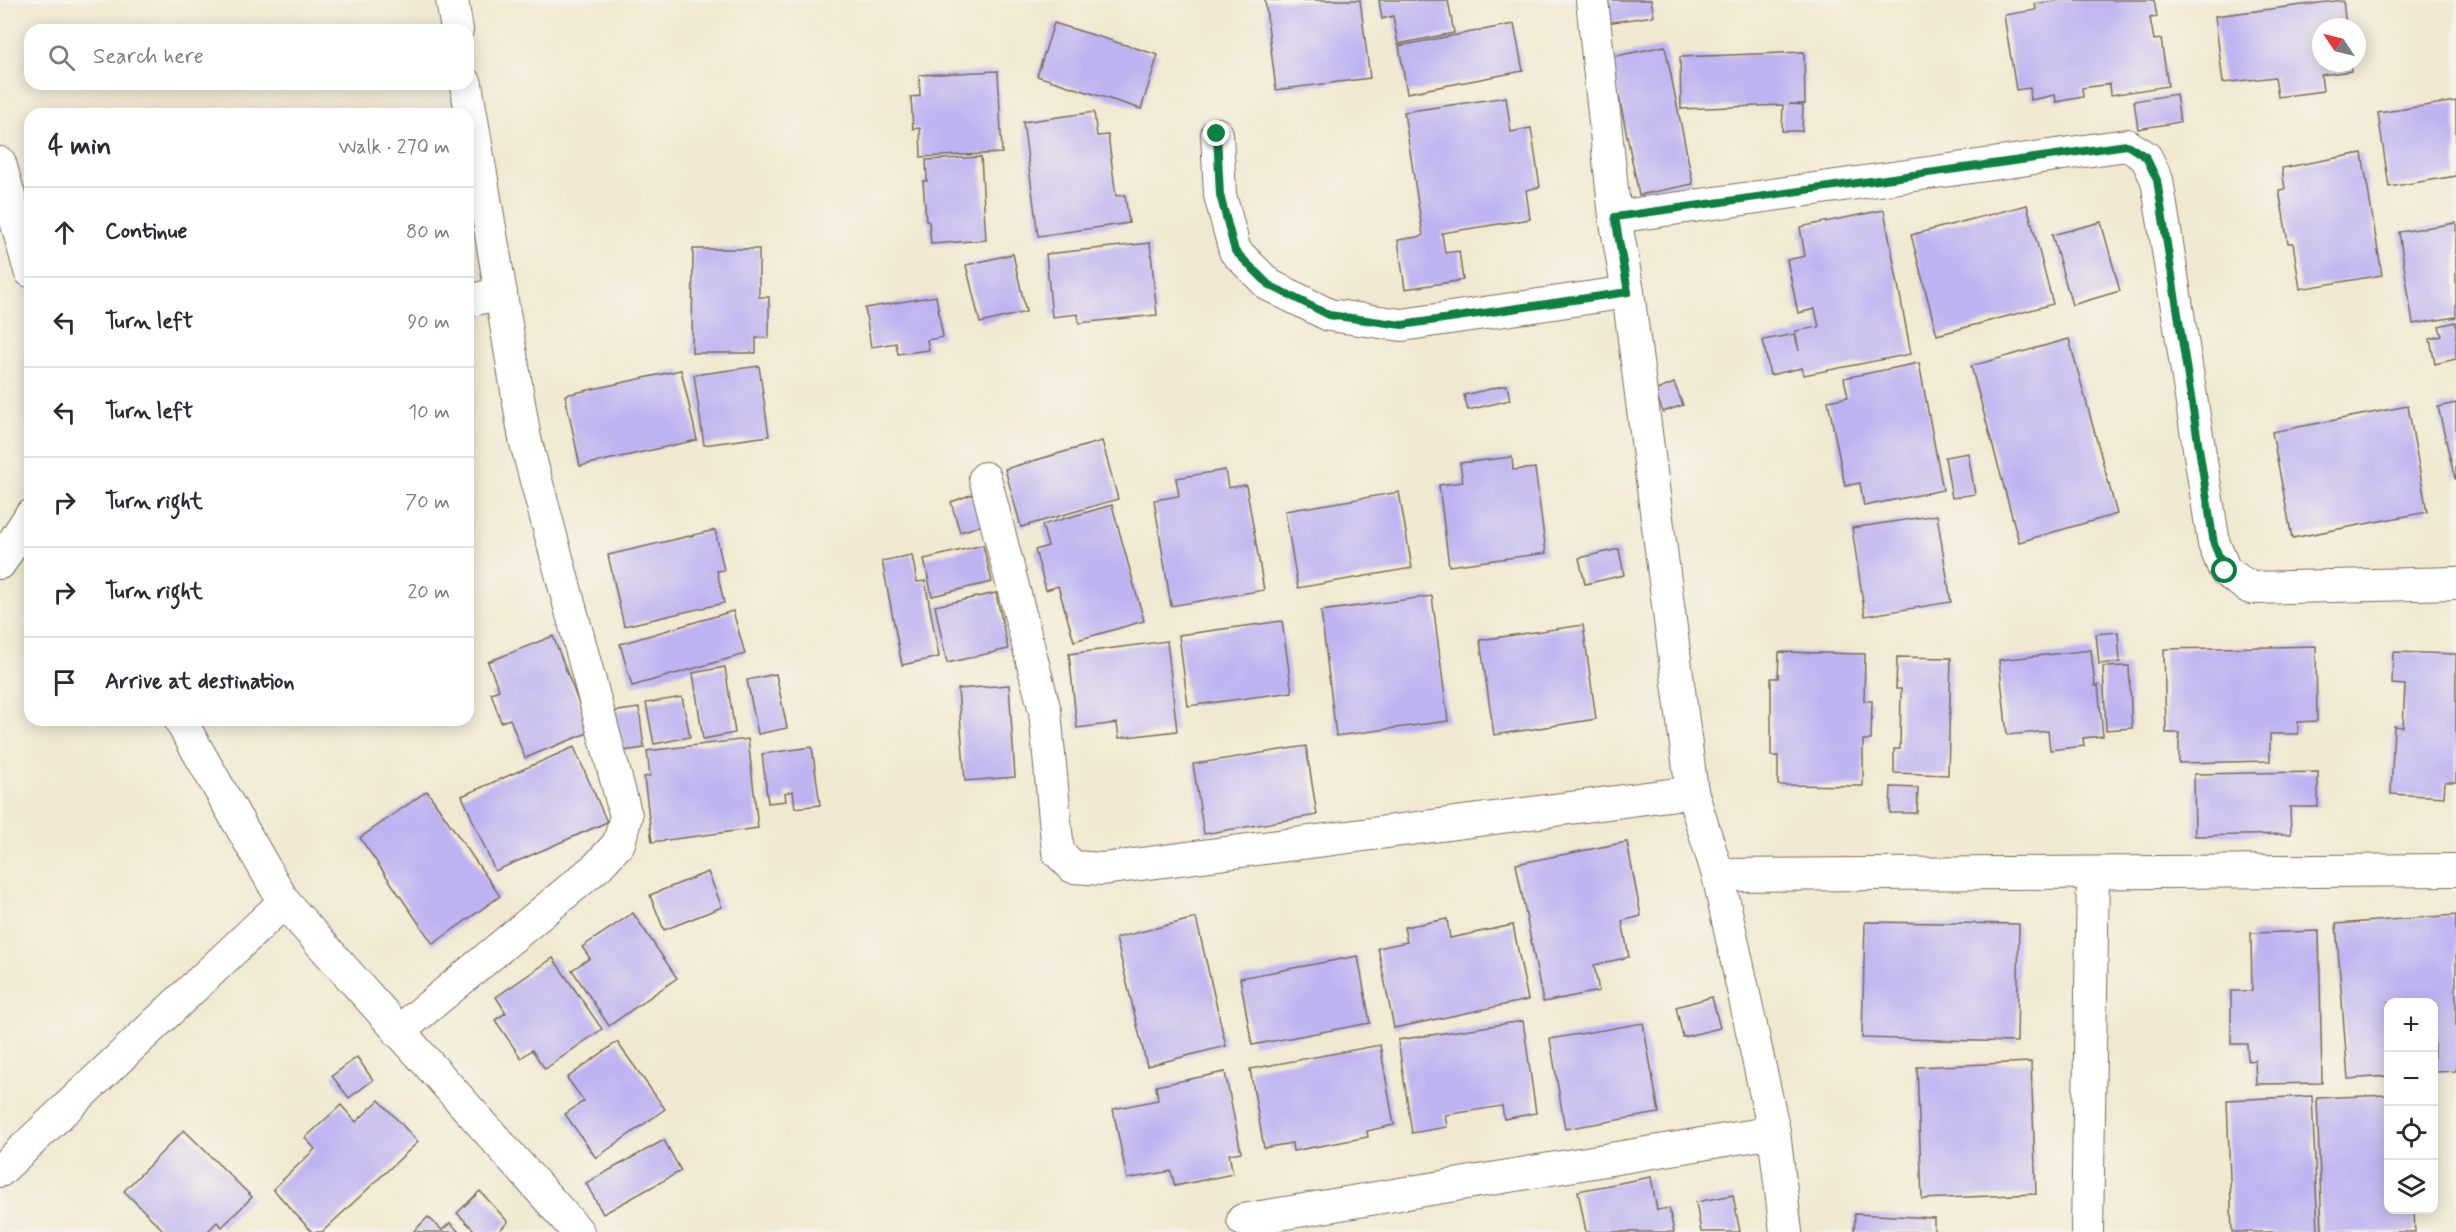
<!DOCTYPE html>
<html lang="en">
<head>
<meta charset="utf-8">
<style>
  body { margin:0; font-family:Mynerve,sans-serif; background:#f7f7f7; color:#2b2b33 }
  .controls { position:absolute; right:18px; bottom:18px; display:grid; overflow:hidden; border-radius:12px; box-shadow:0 3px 15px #0003 }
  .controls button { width:54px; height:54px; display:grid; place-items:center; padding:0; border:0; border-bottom:2px solid #e1e1e2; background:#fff; color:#2b2b33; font:30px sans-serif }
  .compass { position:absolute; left:2312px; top:18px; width:54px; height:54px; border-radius:50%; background:#fff; box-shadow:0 3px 15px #0003; rotate:305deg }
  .stop { position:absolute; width:18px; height:18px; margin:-14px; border:4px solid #0b8043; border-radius:50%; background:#fff }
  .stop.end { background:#0b8043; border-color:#fff; box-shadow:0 2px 6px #0008 }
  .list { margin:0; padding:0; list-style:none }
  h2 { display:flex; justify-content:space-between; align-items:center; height:78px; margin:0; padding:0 24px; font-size:26px }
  h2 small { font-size:20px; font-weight:400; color:#7c7c81 }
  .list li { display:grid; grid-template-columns:39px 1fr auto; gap:18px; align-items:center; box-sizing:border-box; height:90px; padding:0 24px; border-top:2px solid #e1e1e2 }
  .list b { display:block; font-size:22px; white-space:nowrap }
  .list em { font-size:20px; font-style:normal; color:#7c7c81 }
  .icon { flex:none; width:33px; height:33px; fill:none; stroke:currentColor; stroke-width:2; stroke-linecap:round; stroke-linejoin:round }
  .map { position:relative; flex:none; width:2456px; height:1232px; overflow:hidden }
  .search { position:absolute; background:#fff; box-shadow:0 3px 15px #0003; left:24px; top:24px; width:450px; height:66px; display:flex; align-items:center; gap:15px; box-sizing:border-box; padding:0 21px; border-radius:18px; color:#7c7c81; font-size:22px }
  .panel { position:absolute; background:#fff; box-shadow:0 3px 15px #0003; left:24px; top:108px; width:450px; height:618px; border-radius:18px }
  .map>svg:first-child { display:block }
  .building { fill:#beb3f1 }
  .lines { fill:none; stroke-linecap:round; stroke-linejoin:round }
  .minor-casing { stroke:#7a6c5c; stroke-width:34 }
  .minor { stroke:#fff; stroke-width:32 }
  .route { stroke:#0b8043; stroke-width:8 }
</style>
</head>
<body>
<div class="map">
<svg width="2456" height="1232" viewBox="0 0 2456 1232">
  <rect width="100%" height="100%" fill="#f7f3e8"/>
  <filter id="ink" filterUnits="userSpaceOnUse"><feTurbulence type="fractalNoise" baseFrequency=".0167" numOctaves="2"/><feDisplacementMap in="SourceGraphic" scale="12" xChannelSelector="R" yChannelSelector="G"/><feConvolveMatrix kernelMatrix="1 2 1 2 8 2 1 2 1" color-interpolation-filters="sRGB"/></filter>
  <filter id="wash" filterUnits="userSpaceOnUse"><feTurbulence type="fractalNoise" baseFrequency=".008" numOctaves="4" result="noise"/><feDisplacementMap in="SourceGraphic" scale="24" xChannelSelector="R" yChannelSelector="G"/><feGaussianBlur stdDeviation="1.35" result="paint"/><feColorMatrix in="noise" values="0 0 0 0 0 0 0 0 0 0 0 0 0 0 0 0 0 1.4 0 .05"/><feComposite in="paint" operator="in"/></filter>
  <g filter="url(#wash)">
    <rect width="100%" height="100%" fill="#f0e8d0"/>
    <g id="blocks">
      <g class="building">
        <path d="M1265,0H1360L1370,78L1276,90Z"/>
        <path d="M1379,0H1448L1454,33L1398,44L1393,16L1382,19Z"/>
        <path d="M1603,0H1651L1654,16L1606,23Z"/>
        <path d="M2061,0H2154L2157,17L2150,18L2154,40L2161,39L2168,86L2111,95L2110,84L2082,88L2083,97L2056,102L2055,95L2031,100L2030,88L2016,90L2004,15L2036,10L2035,4Z"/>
        <path d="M2343,0L2346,27H2321V63H2350L2351,71L2321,75L2323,91L2278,97L2275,77L2223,83L2215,16Z"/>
        <path d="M1054,23L1158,55L1141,109L1037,76Z"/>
        <path d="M1514,24L1523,71L1407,93L1399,46Z"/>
        <path d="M1665,46L1693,184L1639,195L1611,57Z"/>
        <path d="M1804,52L1805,104H1789L1803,105L1802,131H1782L1783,105L1681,109L1680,57Z"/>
        <path d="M998,71L1002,153L921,157L920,128L913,129L911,97L920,96L919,75Z"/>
        <path d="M2176,94L2180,122L2138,129L2134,101Z"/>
        <path d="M1506,97L1511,132L1531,128L1540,187L1526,190L1530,219L1442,233L1445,253L1459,251L1463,280L1405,289L1398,240L1423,236L1404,112Z"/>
        <path d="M2456,101V176L2389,187L2378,113Z"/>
        <path d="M1094,112L1097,136L1108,135L1116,196L1125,195L1129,223L1038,236L1023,122Z"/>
        <path d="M2362,153L2382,275L2300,289L2293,243H2288L2279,190L2285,189L2282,168Z"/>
        <path d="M981,157L986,240L931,244L929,222L926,221L923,181H927L926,160Z"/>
        <path d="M2027,205L2053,304L1937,335L1911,235Z"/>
        <path d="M1884,210L1911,354L1804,375L1802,368L1770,375L1763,340L1795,334L1799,351L1795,331L1819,327L1815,309L1798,313L1787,260L1805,256L1800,227Z"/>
        <path d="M2101,222L2120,291L2072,305L2052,235Z"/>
        <path d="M2456,223V317L2413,324L2399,232Z"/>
        <path d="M1150,243L1157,315L1079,323L1078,314L1052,317L1046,254Z"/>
        <path d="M693,249H759V297H769V338H756V353H692Z"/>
        <path d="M1013,254L1026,312L980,323L966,265Z"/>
        <path d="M936,296L943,337L927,340L929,350L898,354L896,343L871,347L865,308Z"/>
        <path d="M2456,322V359L2435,364L2430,339L2442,336L2439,326Z"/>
        <path d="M2069,339L2117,514L2019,542L1971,366Z"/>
        <path d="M1919,363L1943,490L1864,506L1860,483L1845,486L1828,401L1848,397L1844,378Z"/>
        <path d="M759,366L769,436L704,445L694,375Z"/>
        <path d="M681,370L697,440L580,466L565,395Z"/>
        <path d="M1674,383L1683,405L1663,412L1655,391Z"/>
        <path d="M1507,385L1510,400L1468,410L1464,395Z"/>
        <path d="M2456,403V479H2455L2438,407Z"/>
        <path d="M2408,406L2427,512L2292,538L2272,432Z"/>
        <path d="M1102,441L1118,499L1021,527L1005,469Z"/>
        <path d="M1968,453L1975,494L1952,498L1945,457Z"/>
        <path d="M1512,457L1513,470L1535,468L1546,553L1449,566L1439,485L1463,482L1460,463Z"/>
        <path d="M1225,470L1228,488L1246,485L1264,590L1171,606L1154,500L1179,496L1176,478Z"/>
        <path d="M1399,492L1412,568L1298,588L1285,511Z"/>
        <path d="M973,494L983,525L960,532L951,502Z"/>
        <path d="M1112,505L1144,621L1074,641L1058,586L1046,590L1035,550L1048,546L1042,525Z"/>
        <path d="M1937,515L1951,602L1865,616L1852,528Z"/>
        <path d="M715,530L724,570L717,571L724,603L624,626L608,555Z"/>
        <path d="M983,545L992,582L932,596L924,559Z"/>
        <path d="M1619,549L1624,575L1585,584L1579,558Z"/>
        <path d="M912,555L917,582L925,581L939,657L902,665L882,561Z"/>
        <path d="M996,593L1008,649L947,663L935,606Z"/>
        <path d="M1432,596L1448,721L1336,736L1321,611Z"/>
        <path d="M733,611L745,654L632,686L620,644Z"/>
        <path d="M1282,621L1292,692L1188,706L1179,635Z"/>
        <path d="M1583,625L1596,719L1494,735L1480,640Z"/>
        <path d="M2118,632L2120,662L2099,664L2096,634Z"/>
        <path d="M553,636L590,732L525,758L510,719L501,722L491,693L499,690L488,662Z"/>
        <path d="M1167,641L1177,731L1119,738L1117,723L1077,728L1069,654Z"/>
        <path d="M2316,646L2317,721L2298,722V734H2270V761L2179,763V733H2166L2164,649Z"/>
        <path d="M2091,650L2095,686L2098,685L2103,736L2083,738L2084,746L2050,750L2048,731L2007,735L1999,660Z"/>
        <path d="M1779,652L1865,654L1864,701H1872L1871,740H1863V786L1778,785V756H1771V678H1778Z"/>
        <path d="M2393,652L2456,654V782H2445L2444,797L2391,794L2394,726L2403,727L2405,685L2392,684Z"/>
        <path d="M1897,657L1951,658L1948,775L1894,773V749H1900L1901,689H1896Z"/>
        <path d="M2129,666L2132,728L2106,730L2103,667Z"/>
        <path d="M725,667L735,733L703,739L693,673Z"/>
        <path d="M776,674L787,728L758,734L747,680Z"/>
        <path d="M1009,685L1015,777L965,781L958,689Z"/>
        <path d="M682,697L690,737L654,744L646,703Z"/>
        <path d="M639,708L644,748L616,752L611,712Z"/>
        <path d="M748,739L758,828L652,842L644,777L650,776L647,751Z"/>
        <path d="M1306,746L1317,815L1204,834L1193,764Z"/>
        <path d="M574,747L607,822L495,871L462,796Z"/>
        <path d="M812,747L820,805L795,808L793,791L785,793L786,801L768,803L762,754Z"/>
        <path d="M2318,772V807H2290L2291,834L2195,836L2194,774Z"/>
        <path d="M1891,787L1918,788L1917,813H1890Z"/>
        <path d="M427,791L500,896L433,944L360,838Z"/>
        <path d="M1627,842L1641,916L1622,921L1629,957L1594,965L1599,991L1543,1002L1516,864Z"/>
        <path d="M708,872L722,907L664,930L650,895Z"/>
        <path d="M633,913L677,978L609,1026L572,970L590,958L582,947Z"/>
        <path d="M2456,915V1071L2434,1072V1002H2388V1076L2348,1079L2336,924Z"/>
        <path d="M1196,918L1226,1046L1147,1066L1116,938Z"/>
        <path d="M1447,919L1450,938L1513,925L1528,1000L1394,1028L1378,948L1407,942L1404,927Z"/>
        <path d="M1865,922L2019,924L2017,1042L1862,1038Z"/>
        <path d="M2319,931L2322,1083L2256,1084L2255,1060L2248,1061L2247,1044H2231V991H2252L2251,933Z"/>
        <path d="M1358,956L1370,1023L1252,1045L1240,978Z"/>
        <path d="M553,958L602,1029L545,1069L532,1050L521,1058L495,1020L506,1013L496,997Z"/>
        <path d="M1712,997L1720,1028L1683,1037L1676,1007Z"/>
        <path d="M1523,1021L1536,1113L1504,1119L1502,1106L1445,1115L1447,1127L1412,1133L1398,1040Z"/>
        <path d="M1643,1023L1659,1113L1565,1129L1550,1039Z"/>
        <path d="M617,1042L665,1109L596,1158L565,1114L584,1101L567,1078Z"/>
        <path d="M1380,1045L1394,1125L1367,1131L1368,1137L1293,1151L1292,1143L1264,1148L1250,1069Z"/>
        <path d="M357,1057L373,1080L349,1098L332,1076Z"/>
        <path d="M2031,1062L2036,1194L1922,1199L1917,1067Z"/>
        <path d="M1225,1072L1241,1152L1229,1154L1233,1174L1175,1186L1171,1171L1127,1179L1113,1109L1158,1100L1156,1086Z"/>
        <path d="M2388,1095V1210H2414L2415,1232H2322L2317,1098Z"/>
        <path d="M2312,1096L2318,1232H2232L2227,1100Z"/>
        <path d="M379,1100L418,1142L322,1232H312L273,1189L315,1149L305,1138L341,1105L356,1122Z"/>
        <path d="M184,1130L252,1197L222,1227L217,1222L207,1232H165L124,1191Z"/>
        <path d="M664,1140L681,1171L603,1214L586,1183Z"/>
        <path d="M1651,1177L1657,1210L1669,1208L1674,1232H1586L1578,1191Z"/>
        <path d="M480,1191L508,1222L498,1232H476L457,1213Z"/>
        <path d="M1733,1195L1740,1232H1701L1696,1202Z"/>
        <path d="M1855,1214L1934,1218V1232H1854Z"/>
        <path d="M428,1217L442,1230L450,1223L459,1232H413Z"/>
      </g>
    </g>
  </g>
  <g filter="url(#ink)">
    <use href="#blocks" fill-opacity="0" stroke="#7a6c5c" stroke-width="1.5"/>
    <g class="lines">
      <defs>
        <g id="minor">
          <path d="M452,0L457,30"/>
          <path d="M1592,0L1615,217L1628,292L1692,792L1718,875L1774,1132L1786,1232"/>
          <path d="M1217,134L1220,195L1235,251L1269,285L1329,315L1402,325L1628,292"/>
          <path d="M0,163L30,271"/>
          <path d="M1615,217L2127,145L2146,157L2157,180L2214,544L2225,571L2250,588L2456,583"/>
          <path d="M468,301L501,293"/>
          <path d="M985,478L1045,711L1058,852L1073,867L1103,869L1692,792"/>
          <path d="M0,563L30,516"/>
          <path d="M180,720L284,902L578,1232"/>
          <path d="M1718,875L2456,870"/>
          <path d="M398,1032L598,866L619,843L626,816L525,439L466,84"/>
          <path d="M0,1171L284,902"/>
          <path d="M1243,1220L1774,1132"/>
          <path d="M2087,1232L2093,874"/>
        </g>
      </defs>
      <use href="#minor" class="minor-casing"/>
      <use href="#minor" class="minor"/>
    </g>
  </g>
  <g class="lines" filter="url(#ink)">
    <path class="route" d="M1217,134L1220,195L1235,251L1269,285L1329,315L1402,325L1628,292L1615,217L2127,145L2146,157L2157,180L2214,544L2225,571"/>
  </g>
</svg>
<div class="controls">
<button>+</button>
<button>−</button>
<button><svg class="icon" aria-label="locate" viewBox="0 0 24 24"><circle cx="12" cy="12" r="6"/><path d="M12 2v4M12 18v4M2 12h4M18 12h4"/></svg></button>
<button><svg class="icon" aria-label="layers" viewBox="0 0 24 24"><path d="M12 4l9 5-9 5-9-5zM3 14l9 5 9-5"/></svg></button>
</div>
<svg class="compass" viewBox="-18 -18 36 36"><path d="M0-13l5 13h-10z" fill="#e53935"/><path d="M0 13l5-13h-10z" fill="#7c7c81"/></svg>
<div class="stop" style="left:2225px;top:571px"></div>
<div class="stop end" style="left:1217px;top:134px"></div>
<div class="search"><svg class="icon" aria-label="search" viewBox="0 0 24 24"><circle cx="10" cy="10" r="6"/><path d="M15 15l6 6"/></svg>Search here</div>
<section class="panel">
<h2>4 min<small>Walk · 270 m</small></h2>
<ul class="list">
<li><svg class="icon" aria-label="ahead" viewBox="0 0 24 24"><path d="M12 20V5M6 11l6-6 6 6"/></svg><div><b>Continue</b></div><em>80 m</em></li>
<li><svg class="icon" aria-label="left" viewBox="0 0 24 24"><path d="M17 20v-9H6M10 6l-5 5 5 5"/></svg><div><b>Turn left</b></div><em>90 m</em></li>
<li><svg class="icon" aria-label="left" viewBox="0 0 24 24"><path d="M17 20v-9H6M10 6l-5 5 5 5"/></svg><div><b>Turn left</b></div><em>10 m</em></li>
<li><svg class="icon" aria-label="right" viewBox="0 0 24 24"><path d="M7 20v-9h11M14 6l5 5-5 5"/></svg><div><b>Turn right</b></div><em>70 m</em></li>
<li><svg class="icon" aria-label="right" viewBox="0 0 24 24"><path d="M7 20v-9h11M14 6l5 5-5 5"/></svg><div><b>Turn right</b></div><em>20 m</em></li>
<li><svg class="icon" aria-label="arrive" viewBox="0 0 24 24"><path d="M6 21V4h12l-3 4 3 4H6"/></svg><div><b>Arrive at destination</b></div></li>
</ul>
</section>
</div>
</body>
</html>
